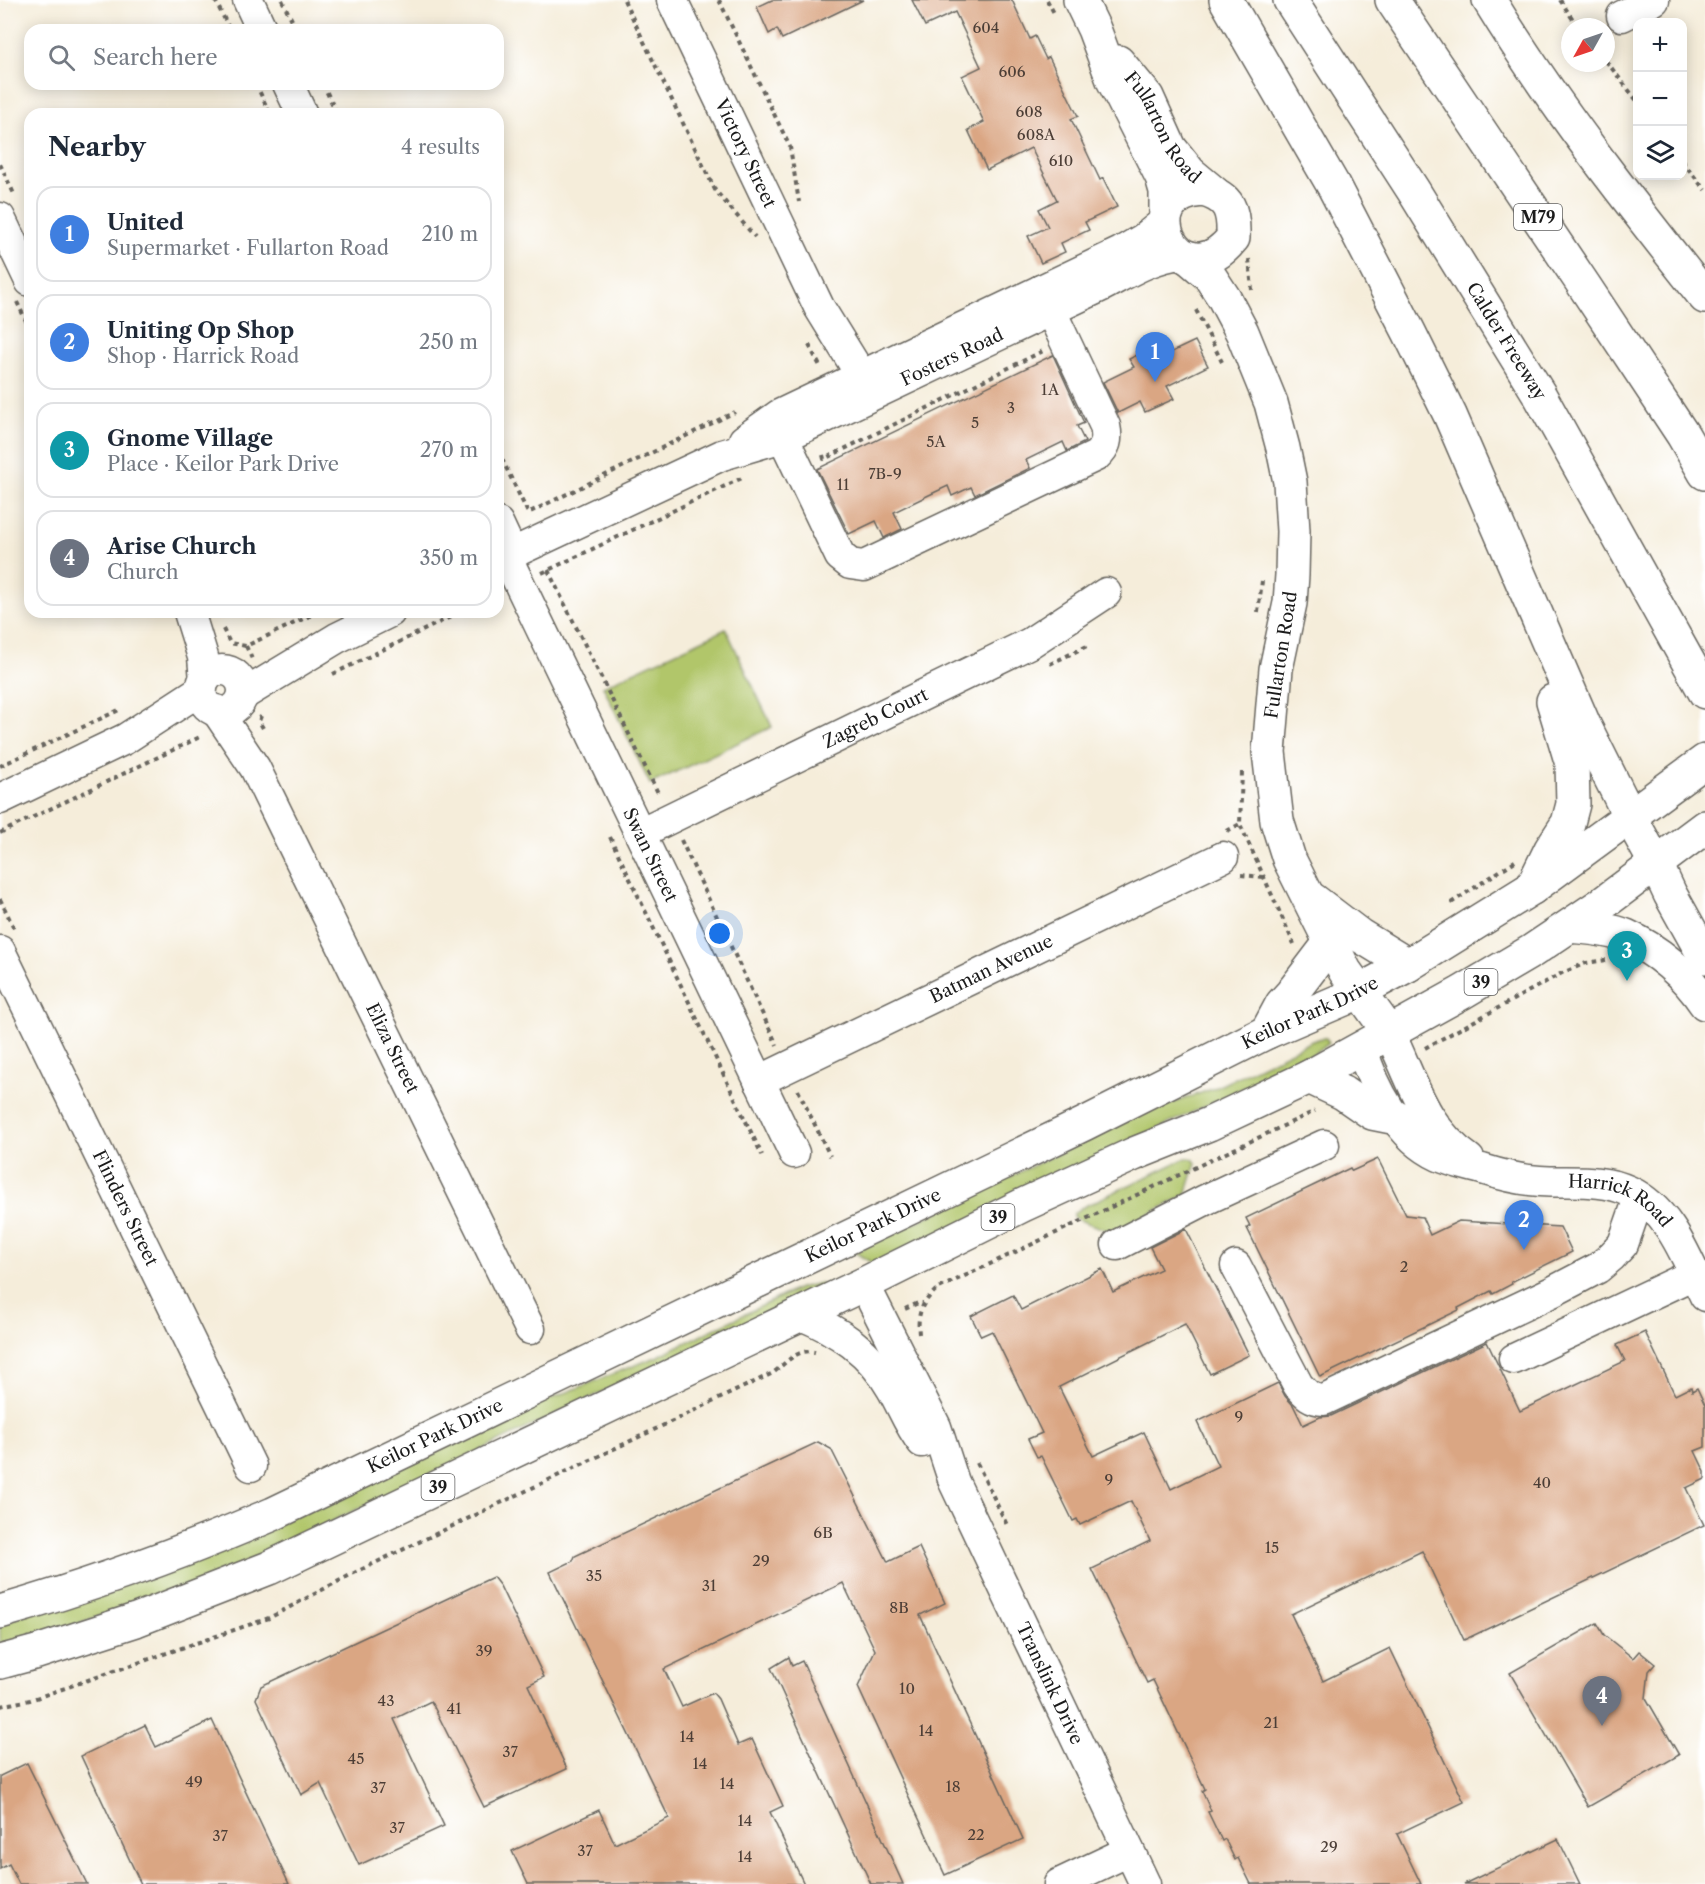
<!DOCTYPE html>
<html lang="en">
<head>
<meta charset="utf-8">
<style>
  body { margin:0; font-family:"Libre Caslon Text",serif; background:#f6f6f7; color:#1f2937 }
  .controls { position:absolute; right:18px; top:18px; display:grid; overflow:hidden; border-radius:12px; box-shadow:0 3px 15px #0003 }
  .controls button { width:54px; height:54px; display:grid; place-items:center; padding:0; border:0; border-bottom:2px solid #e0e1e3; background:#fff; color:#1f2937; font:30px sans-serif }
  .compass { position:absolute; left:1561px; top:18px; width:54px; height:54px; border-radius:50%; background:#fff; box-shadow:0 3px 15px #0003; rotate:230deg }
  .you { position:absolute; left:720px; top:934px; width:21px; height:21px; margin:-15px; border:4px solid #fff; border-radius:50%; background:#1a73e8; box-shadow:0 0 0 9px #1a73e833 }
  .badge { display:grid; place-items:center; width:39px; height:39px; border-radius:50%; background:#2563eb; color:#fff; font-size:20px; font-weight:700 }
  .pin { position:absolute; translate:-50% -50px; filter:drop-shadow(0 2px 3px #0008) }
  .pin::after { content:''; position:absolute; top:32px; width:21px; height:18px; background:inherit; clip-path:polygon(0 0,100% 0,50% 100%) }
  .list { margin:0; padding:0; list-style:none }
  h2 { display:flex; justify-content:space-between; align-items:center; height:78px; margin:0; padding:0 24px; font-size:26px }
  h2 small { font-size:20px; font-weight:400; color:#747a83 }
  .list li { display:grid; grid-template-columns:39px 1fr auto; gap:18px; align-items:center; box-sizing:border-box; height:96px; margin:0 12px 12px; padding:0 12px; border:2px solid #e0e1e3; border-radius:18px }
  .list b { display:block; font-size:22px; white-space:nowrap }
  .list p { margin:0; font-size:20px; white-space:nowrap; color:#747a83 }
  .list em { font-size:20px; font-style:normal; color:#747a83 }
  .icon { flex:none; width:33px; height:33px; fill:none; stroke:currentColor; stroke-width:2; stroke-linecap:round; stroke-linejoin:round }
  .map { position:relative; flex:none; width:1705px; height:1884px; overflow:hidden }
  .search { position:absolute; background:#fff; box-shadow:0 3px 15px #0003; left:24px; top:24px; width:480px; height:66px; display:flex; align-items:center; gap:15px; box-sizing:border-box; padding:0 21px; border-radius:18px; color:#747a83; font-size:22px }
  .panel { position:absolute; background:#fff; box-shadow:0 3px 15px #0003; left:24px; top:108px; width:480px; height:510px; border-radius:18px }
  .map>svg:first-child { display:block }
  .green { fill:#b1c66a; stroke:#667143; stroke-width:1.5 }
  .building { fill:#daa683 }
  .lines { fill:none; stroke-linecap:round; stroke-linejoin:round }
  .minor-casing { stroke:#68655e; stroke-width:33 }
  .major-casing { stroke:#68655e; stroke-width:36 }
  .highway-casing { stroke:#68655e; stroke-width:36 }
  .path { stroke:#68655e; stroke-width:4; stroke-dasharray:4.5 4.5; stroke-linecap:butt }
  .minor { stroke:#fff; stroke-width:30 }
  .major { stroke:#fff; stroke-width:33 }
  .highway { stroke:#fff; stroke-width:33 }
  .labels { text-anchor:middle; stroke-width:4.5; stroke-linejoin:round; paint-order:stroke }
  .number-label { font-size:15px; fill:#4c3e36 }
  .shield { fill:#fff; stroke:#606060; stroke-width:1.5 }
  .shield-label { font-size:16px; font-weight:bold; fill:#1c1c1c }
  .street-label { font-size:18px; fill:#1c1c1c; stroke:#fff }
</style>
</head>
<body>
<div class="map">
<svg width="1705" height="1884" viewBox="0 0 1705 1884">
  <rect width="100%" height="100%" fill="#fff"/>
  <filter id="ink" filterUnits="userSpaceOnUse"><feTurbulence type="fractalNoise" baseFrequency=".0167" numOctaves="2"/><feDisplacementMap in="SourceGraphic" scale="12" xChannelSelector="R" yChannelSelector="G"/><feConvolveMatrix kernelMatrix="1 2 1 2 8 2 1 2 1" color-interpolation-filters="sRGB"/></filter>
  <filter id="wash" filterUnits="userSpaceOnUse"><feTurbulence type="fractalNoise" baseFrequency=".008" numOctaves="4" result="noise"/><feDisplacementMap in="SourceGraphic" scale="24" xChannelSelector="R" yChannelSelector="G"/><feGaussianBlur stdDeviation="1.35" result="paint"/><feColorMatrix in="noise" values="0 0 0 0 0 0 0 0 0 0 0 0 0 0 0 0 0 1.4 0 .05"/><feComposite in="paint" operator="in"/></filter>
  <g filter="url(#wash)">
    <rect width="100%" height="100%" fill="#f5edda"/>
    <g class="green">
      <path d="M726,629L772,727L650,784L603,686Z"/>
      <path d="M1322,1038H1326L1329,1042L1314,1054L878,1263H872L854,1252L1136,1116L1215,1088L1312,1041Z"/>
      <path d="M1186,1158L1193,1159L1196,1163L1186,1195L1114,1233L1074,1218V1213L1079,1209Z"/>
      <path d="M821,1283L822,1287L207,1581L0,1649V1624L517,1412L656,1357L799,1288Z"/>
    </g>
    <g id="blocks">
      <g class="building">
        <path d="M772,0H863L782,39L777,29L769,34L757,7Z"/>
        <path d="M912,0H1012L1030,39L1035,36L1046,59L1049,57L1078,116L1071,119L1100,180L1103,178L1117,207L1085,222L1089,230L1061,243L1065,252L1041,263L1028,236L1048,227L1039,209L1057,200L1031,148L987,170L968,130L984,122L962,76L981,67L955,12L925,26Z"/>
        <path d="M1195,341L1208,366L1167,386L1174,399L1145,412L1140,402L1118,413L1103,382L1134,367L1129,359L1149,349L1155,360Z"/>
        <path d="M1053,355L1084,423L1077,426L1085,442L1067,451L1063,442L1026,460L1030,468L975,495L971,487L952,496L948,486L929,495L894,512L902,529L884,538L876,521L849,534L817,469Z"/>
        <path d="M1378,1159L1406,1215L1422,1217L1430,1235L1459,1221L1560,1227L1572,1252L1511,1282L1512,1284L1493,1294L1491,1291L1458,1308L1459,1310L1320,1377L1247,1228L1250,1226L1246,1218L1350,1168L1352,1171Z"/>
        <path d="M1186,1229L1249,1355L1210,1374L1185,1324L1059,1387L1093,1456L1144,1432L1171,1489L1218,1466L1197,1422L1278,1383L1285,1396L1293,1405L1303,1425L1320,1417L1331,1416L1487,1342L1520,1411L1625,1361L1617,1345L1645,1332L1675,1395L1691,1387L1692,1391L1697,1388L1705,1405V1447L1695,1451L1705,1472V1479L1686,1488L1704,1525L1464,1640L1422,1551L1291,1614L1323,1681L1390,1648L1464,1802L1397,1834L1421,1884H1251L1238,1858L1235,1860L1225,1839L1222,1841L1208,1812L1211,1811L1202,1791L1205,1789L1153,1680L1147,1683L1092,1569L1150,1541L1131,1501L1080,1525L1077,1519L1073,1521L1041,1456L1037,1457L1028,1439L1042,1433L992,1331L981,1336L971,1316L1013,1295L1021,1310L1102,1269L1113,1292L1161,1269L1150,1247Z"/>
        <path d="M818,1442L831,1449L888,1562L919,1547L945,1603L920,1615L1023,1839L945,1875L858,1687L875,1650L843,1583L664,1669L682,1707L713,1693L718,1699L738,1745L752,1739L783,1806L770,1812L804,1884H528L512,1851L599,1810L615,1844L669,1818L550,1572L573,1561L575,1556Z"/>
        <path d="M493,1577L500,1586L544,1677L528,1685L567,1769L484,1807L431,1701L394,1719L444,1826L359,1865L320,1783L301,1795L256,1699L261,1686Z"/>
        <path d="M1597,1623L1604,1635L1633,1658L1639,1651L1655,1664L1649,1671L1646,1698L1679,1755L1588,1807L1510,1673Z"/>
        <path d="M789,1657L792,1666L802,1661L903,1884H871L771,1668Z"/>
        <path d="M212,1720L289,1884H141L81,1756L145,1725L156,1747Z"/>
        <path d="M27,1763L87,1884H19L9,1864L0,1869V1776Z"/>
        <path d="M1558,1839L1580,1884H1464Z"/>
      </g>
    </g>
  </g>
  <g filter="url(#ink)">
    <use href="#blocks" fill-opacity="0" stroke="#68655e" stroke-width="1.5"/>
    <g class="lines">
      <defs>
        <g id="minor">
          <path d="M248,0L262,30"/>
          <path id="s1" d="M672,0L819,307L861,375L864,395"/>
          <path d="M1622,16L1654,0"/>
          <path d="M288,84L302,114"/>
          <path d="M0,218L30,281"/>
          <path d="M783,437L840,556L850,564L864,566L1096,456C1106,447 1108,440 1105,426L1041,290"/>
          <path d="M744,440L779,415L1121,252L1143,239L1164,222"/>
          <path d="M498,523L512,553"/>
          <path id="s2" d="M506,556L794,1153"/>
          <path id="s3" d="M498,560L722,455L786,436L1102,286C1127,273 1152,257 1181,254"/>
          <path d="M189,612L203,657L205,680"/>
          <circle cx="222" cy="691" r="21"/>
          <path d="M243,695L337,638L390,612"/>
          <path id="s4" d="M216,710L255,768L530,1329"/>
          <path d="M0,799L125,739L202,689"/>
          <path id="s5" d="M640,833L1030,643L1106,593"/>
          <path id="s6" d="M0,951L251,1466"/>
          <path d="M1389,1032C1412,1078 1424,1129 1469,1159"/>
          <path id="s7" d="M1362,1048C1373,1087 1399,1138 1439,1156C1452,1162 1468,1165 1482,1169C1501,1175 1519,1180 1540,1181C1569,1183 1603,1178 1629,1191C1671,1211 1686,1258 1705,1296"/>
          <path id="s8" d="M759,1081L1223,857"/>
          <path d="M1117,1245L1205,1200L1324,1145"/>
          <path d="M1236,1266L1298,1385C1306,1394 1311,1400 1324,1400L1552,1292L1598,1268L1611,1257L1623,1244L1639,1198"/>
          <path id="s9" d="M864,1284L936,1427L954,1482L1145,1884"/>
          <path d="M799,1314C838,1330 871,1352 892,1389C902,1406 909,1426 922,1442"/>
          <path d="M1514,1359L1694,1274"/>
          <path d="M1059,1884L1129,1851"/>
        </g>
        <g id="major">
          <path d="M1080,0L1094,29L1113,80L1162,177L1166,191V214"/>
          <path id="s10" d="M1118,62L1147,97L1170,148L1190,173L1214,193"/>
          <path d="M1203,190C1230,197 1234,211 1233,238C1180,304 1127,195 1203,190Z"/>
          <path d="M1189,258L1209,275L1224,298L1242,332L1271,403L1283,448L1290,482L1293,531L1292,575L1290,603L1276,669L1269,752L1277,821L1289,859L1345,971L1389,1032"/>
          <path d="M1630,817L1656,864"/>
          <path d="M1313,900L1359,935L1408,965"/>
          <path d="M1267,1032L1282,1004L1292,993L1330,943"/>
          <path d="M1309,1077L1343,1093L1372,1113L1397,1118"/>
          <path id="s11" d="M0,1612C94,1585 184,1552 273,1514L1084,1124L1267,1032L1344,999L1408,965L1532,888L1705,761"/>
          <path d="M0,1662L37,1652L136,1620L269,1568L864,1284L1023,1205L1134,1154L1209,1124L1309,1077L1461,993L1532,951L1602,904L1705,827"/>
        </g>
        <g id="highway">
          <path d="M1226,0L1333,185L1409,332L1450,415L1585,727L1630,817"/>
          <path id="s12" d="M1290,0L1413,190L1539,394L1705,692"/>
          <path d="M1392,0L1585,287L1683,435L1705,473"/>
          <path d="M1489,0C1553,105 1628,200 1705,297"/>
          <path d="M1656,864L1670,894L1705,957"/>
          <path d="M1532,888L1551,849L1568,823L1573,804L1572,764L1553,701"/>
          <path d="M1570,926C1588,928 1609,929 1626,936C1657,950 1686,974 1705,1003"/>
        </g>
      </defs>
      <use href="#minor" class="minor-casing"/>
      <use href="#major" class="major-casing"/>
      <use href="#highway" class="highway-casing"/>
      <g class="path">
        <path d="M215,0L230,30"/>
        <path d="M282,0L297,30"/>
        <path d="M624,0L715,190L755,237"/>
        <path d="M719,0L790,147L799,202"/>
        <path d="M1047,0L1054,13"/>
        <path d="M1560,0L1578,27"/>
        <path d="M1606,44L1614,40"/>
        <path d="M1606,61L1638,102"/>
        <path d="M256,84L270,114"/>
        <path d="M323,84L337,114"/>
        <path d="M1682,161L1705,190"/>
        <path d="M0,164L15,196"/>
        <path d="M1249,259L1252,290"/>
        <path d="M17,302L30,329"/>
        <path d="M1196,310L1222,362"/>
        <path d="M809,345L821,368"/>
        <path d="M498,451L528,513L735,412"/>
        <path d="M823,455L824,459L1043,351"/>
        <path d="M548,570L659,795"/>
        <path d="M542,573L744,477"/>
        <path d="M1258,612L1262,581"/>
        <path d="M223,629L230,643L246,646L318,612"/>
        <path d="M246,646L252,659"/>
        <path d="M1050,664L1089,645"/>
        <path d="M333,674L461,612"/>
        <path d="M261,716L259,721L264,730"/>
        <path d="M0,766L119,710"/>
        <path d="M1242,772L1240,824L1294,944"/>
        <path d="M1227,831L1240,824"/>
        <path d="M0,833L202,736"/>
        <path d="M610,837L762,1155"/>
        <path d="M681,840L777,1045"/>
        <path d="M1241,875L1263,877"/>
        <path d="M0,899L14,928"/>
        <path d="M1451,903L1515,861"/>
        <path d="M1425,1048L1562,973L1586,963L1606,960"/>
        <path d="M798,1090L830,1156"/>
        <path d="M905,1309L918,1303H923"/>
        <path d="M919,1334C917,1312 922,1303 937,1289L1315,1111"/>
        <path d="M977,1463L1007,1525"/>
        <path d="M0,1706L30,1700L269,1618L356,1572L773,1373C786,1363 797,1348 815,1352"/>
      </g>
      <use href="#minor" class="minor"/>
      <use href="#major" class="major"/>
      <use href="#highway" class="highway"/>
    </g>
  </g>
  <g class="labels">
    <g class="number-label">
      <text x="986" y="33">604</text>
      <text x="1012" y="77">606</text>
      <text x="1029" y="117">608</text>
      <text x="1036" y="140">608A</text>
      <text x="1061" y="166">610</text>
      <text x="1050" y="395">1A</text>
      <text x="1011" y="413">3</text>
      <text x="975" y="428">5</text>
      <text x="936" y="447">5A</text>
      <text x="885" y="479">7B-9</text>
      <text x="843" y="490">11</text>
      <text x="1404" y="1272">2</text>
      <text x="1239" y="1422">9</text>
      <text x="1109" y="1485">9</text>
      <text x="1542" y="1488">40</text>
      <text x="823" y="1538">6B</text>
      <text x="1272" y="1553">15</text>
      <text x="761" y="1566">29</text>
      <text x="594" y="1581">35</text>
      <text x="709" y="1591">31</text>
      <text x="899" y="1613">8B</text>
      <text x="484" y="1656">39</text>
      <text x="907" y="1694">10</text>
      <text x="386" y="1706">43</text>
      <text x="454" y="1714">41</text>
      <text x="1271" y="1728">21</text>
      <text x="926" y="1736">14</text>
      <text x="687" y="1742">14</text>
      <text x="510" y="1757">37</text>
      <text x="356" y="1764">45</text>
      <text x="700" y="1769">14</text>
      <text x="194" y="1787">49</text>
      <text x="727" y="1789">14</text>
      <text x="953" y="1792">18</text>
      <text x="378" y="1793">37</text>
      <text x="745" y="1826">14</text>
      <text x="397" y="1833">37</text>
      <text x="976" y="1840">22</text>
      <text x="220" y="1841">37</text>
      <text x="1329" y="1852">29</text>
      <text x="585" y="1856">37</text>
      <text x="745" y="1862">14</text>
    </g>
    <g class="shield">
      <rect x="1514" y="204" width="48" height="26" rx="4.5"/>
      <rect x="1464.5" y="969" width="33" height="26" rx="4.5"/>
      <rect x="981.5" y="1204" width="33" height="26" rx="4.5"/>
      <rect x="421.5" y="1474" width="33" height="26" rx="4.5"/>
    </g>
    <g class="shield-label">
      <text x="1538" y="223">M79</text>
      <text x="1481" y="988">39</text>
      <text x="998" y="1223">39</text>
      <text x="438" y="1493">39</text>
    </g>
    <g class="street-label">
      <text dy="6" stroke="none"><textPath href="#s10" startOffset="80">Fullarton Road</textPath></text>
      <text dy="6" stroke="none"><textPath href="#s1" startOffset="170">Victory Street</textPath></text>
      <text dy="6" stroke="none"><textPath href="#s12" startOffset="404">Calder Freeway</textPath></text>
      <text dy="6" stroke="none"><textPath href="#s3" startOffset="498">Fosters Road</textPath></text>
      <text transform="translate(1281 655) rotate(-81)" y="6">Fullarton Road</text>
      <text dy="6" stroke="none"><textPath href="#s5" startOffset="262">Zagreb Court</textPath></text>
      <text dy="6" stroke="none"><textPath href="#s2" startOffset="332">Swan Street</textPath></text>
      <text dy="6" stroke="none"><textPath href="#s8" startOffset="258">Batman Avenue</textPath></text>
      <text dy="6" stroke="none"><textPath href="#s11" startOffset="1442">Keilor Park Drive</textPath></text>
      <text dy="6" stroke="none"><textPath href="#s4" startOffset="382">Eliza Street</textPath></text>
      <text dy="6" stroke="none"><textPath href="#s7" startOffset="326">Harrick Road</textPath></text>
      <text dy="6" stroke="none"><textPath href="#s6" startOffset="286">Flinders Street</textPath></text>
      <text dy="6" stroke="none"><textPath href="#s11" startOffset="956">Keilor Park Drive</textPath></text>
      <text dy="6" stroke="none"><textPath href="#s11" startOffset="470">Keilor Park Drive</textPath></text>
      <text dy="6" stroke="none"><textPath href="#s9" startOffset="441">Translink Drive</textPath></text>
    </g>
  </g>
</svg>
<div class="controls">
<button>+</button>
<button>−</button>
<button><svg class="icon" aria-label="layers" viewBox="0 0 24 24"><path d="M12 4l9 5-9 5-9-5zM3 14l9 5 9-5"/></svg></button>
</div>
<svg class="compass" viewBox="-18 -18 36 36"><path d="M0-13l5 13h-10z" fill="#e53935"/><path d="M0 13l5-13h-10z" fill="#747a83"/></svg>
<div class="you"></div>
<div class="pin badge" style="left:1155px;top:382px;background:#3f7fe0">1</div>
<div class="pin badge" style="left:1524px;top:1250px;background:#3f7fe0">2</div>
<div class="pin badge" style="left:1627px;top:981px;background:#0f9aa8">3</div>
<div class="pin badge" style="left:1602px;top:1726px;background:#6b7280">4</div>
<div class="search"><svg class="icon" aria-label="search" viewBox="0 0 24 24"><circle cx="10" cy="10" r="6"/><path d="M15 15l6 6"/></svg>Search here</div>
<section class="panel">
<h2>Nearby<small>4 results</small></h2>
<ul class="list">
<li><span class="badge" style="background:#3f7fe0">1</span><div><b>United</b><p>Supermarket · Fullarton Road</p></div><em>210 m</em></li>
<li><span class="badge" style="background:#3f7fe0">2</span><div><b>Uniting Op Shop</b><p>Shop · Harrick Road</p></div><em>250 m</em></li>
<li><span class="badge" style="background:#0f9aa8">3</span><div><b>Gnome Village</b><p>Place · Keilor Park Drive</p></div><em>270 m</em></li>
<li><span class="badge" style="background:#6b7280">4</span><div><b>Arise Church</b><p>Church</p></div><em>350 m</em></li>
</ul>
</section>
</div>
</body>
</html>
